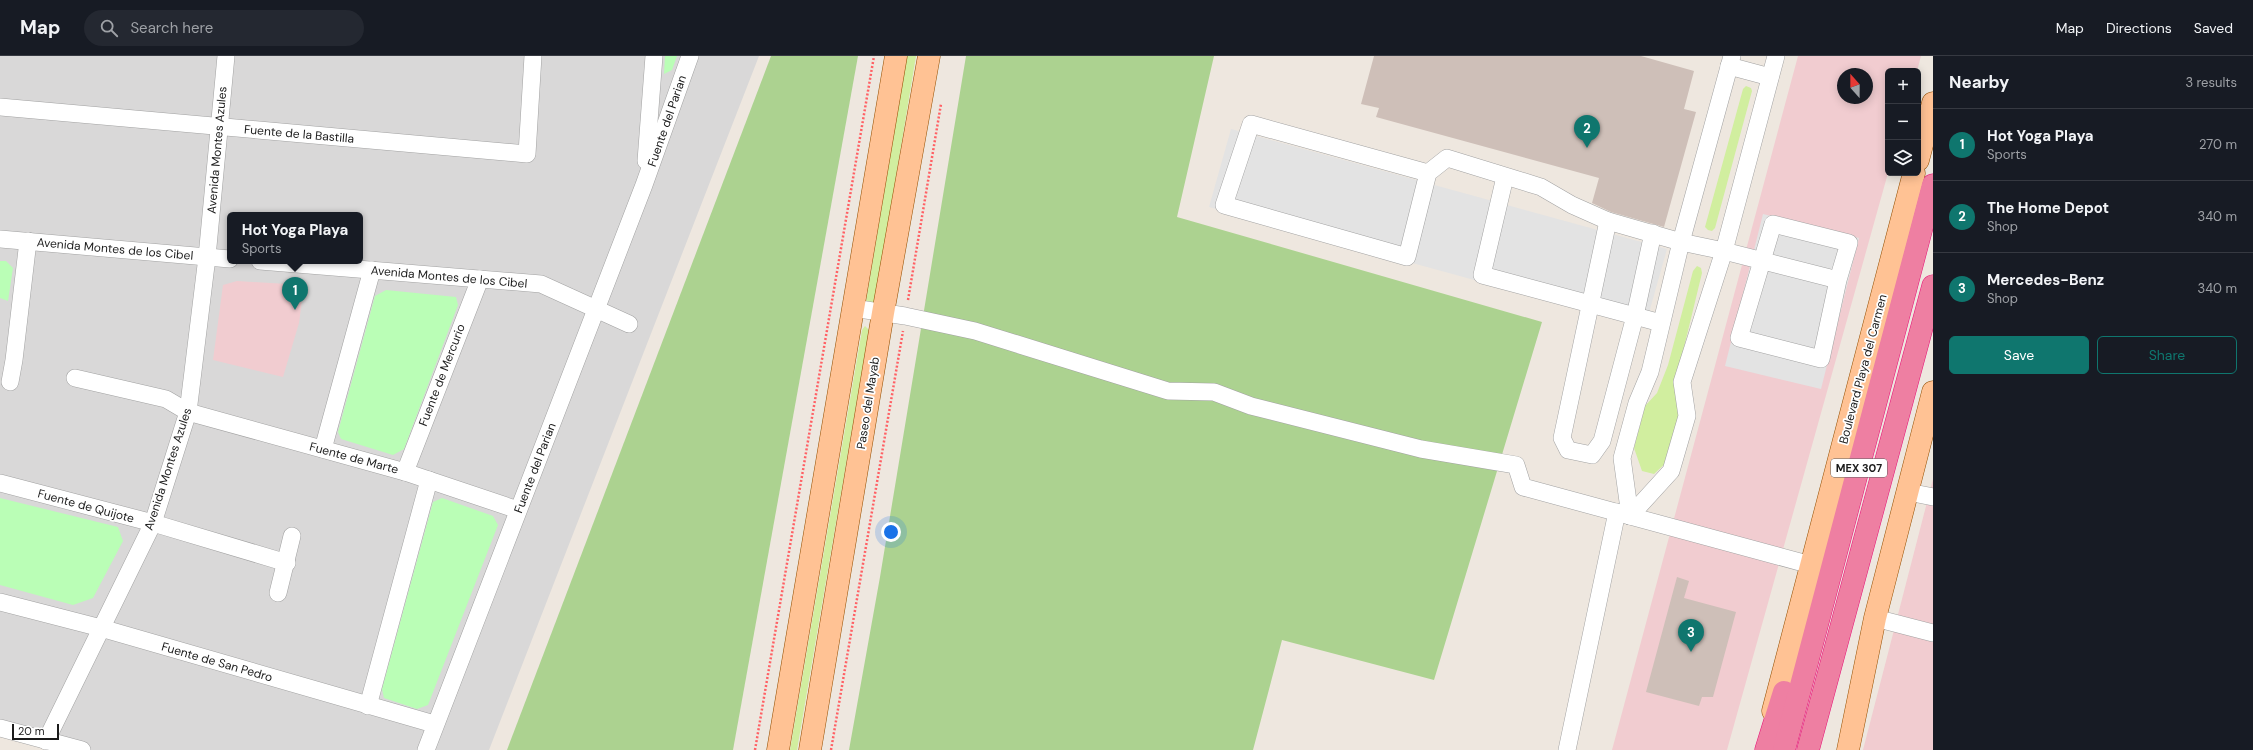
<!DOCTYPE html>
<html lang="en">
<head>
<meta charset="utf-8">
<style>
  body { margin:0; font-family:"DM Sans",sans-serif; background:#242831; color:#f1f3f6 }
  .controls { position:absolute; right:12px; top:12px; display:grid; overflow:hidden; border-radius:6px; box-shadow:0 2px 10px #0003 }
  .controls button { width:36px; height:36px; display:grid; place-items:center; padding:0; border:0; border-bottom:1px solid #363941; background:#171b24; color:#f1f3f6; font:20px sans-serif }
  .compass { position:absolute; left:1837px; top:12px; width:36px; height:36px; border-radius:50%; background:#171b24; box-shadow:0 2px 10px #0003; rotate:339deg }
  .scale { position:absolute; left:12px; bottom:10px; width:47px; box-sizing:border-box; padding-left:4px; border:2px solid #1b1b1b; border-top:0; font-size:11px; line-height:14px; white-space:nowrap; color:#1b1b1b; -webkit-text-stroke:3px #fff; paint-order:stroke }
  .you { position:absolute; left:891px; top:476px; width:14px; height:14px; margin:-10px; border:3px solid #fff; border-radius:50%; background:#1a73e8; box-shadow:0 0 0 6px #1a73e833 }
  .badge { display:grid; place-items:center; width:26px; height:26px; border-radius:50%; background:#0f766e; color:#fff; font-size:13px; font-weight:700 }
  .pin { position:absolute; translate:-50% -33px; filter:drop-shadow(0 1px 2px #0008) }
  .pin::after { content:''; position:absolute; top:21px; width:14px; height:12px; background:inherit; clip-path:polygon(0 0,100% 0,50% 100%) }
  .popup { position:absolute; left:227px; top:156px; width:136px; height:52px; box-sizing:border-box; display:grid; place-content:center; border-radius:6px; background:#171b24; filter:drop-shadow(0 1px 3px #0005); font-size:13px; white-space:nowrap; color:#9ea1a6 }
  .popup b { font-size:15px; color:#f1f3f6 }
  .popup::after { content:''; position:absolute; left:50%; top:100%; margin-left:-8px; border:8px solid transparent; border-top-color:#171b24 }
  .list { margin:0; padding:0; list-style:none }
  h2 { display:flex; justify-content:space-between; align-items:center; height:52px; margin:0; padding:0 16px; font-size:17px }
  h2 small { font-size:13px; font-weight:400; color:#9ea1a6 }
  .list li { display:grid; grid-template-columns:26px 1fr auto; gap:12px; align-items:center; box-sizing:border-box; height:72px; padding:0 16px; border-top:1px solid #363941 }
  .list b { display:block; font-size:15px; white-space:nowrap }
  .list p { margin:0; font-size:13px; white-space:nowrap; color:#9ea1a6 }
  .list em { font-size:13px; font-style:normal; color:#9ea1a6 }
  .actions { display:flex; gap:8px; padding:12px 16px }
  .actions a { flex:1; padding:9px 0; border:1px solid #0f766e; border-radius:6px; text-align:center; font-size:14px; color:#0f766e }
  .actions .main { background:#0f766e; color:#fff }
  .icon { flex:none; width:22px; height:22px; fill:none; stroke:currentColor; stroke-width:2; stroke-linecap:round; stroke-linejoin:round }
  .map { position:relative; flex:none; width:1933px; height:694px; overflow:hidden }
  header { display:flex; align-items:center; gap:24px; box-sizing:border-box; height:56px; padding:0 20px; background:#171b24; border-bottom:1px solid #363941 }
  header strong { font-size:19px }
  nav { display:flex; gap:22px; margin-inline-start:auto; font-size:14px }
  .search { width:280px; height:36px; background:#242831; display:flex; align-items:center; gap:10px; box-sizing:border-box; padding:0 14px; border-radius:22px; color:#9ea1a6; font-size:15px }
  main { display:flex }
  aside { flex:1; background:#171b24 }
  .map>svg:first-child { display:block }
  .residential { fill:#d9d8d8; fill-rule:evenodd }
  .commercial { fill:#f1ccd0; fill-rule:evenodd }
  .grass { fill:#d1ee9f }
  .forest { fill:#acd290 }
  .park { fill:#bafeb6 }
  .parking { fill:#e3e3e3 }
  .building { fill:#cebfb8 }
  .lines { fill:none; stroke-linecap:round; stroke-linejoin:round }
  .minor-casing { stroke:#a2a2a2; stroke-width:18 }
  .major-casing { stroke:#934e00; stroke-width:23 }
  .highway-casing { stroke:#e51377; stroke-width:23 }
  .path { stroke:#ff6064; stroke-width:2.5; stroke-dasharray:2 2; stroke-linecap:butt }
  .minor { stroke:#fff; stroke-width:17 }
  .major { stroke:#ffc294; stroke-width:22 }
  .highway { stroke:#ee7fa2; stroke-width:22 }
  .labels { text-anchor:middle; stroke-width:3.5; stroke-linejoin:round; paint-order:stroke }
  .shield { fill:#fff; stroke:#5f5f5f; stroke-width:1 }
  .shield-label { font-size:11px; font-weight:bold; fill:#1b1b1b }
  .street-label { font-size:12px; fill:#1b1b1b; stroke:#fff }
</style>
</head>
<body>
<header>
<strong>Map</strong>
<div class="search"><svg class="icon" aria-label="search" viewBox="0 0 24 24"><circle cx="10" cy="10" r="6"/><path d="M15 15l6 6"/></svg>Search here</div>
<nav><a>Map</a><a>Directions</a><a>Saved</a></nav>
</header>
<main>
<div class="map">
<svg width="1933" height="694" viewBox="0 0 1933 694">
  <rect width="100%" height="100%" fill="#eee7df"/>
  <path class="residential" d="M0,0H759L489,694H51L0,680ZM230,159H360V205H230Z"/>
  <g class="commercial">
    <path d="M1798,0H1921L1917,15H1888V117L1727,694H1612ZM1843,18H1867V42H1843Z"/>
    <path d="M237,225L304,229L299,267L283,321L213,304L223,229Z"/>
    <path d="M1933,423V694H1863Z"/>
  </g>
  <g class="grass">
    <path d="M907,0H916L875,247L866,246Z"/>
    <path d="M1746,30L1751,32L1752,35L1715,172L1712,175L1708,174L1705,171L1743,33Z"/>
    <path d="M1697,210L1701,212L1702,217L1678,316L1681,360L1670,403L1654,418L1642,415L1634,392L1645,350L1657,337L1668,309L1693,215Z"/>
    <path d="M865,270L869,274L797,694H790L862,274Z"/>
  </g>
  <g class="forest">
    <path d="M771,0H858L733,694H507Z"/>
    <path d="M966,0H1214L1177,161L1542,266L1434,624L1282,584L1253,694H849L880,521Z"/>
  </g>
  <g class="park">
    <path d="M665,0H677L672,14L664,18Z"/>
    <path d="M0,205H6L13,212L8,245L0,242Z"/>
    <path d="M386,234L456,241L458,249L404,393L393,399L341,383L338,376L375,240Z"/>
    <path d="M0,442L118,471L123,485L93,542L73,549L0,529Z"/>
    <path d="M442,442L493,460L498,469L428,649L417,653L384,642L382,633L433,446Z"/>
  </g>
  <g class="parking">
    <path d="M1231,73L1667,193L1645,271L1209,151Z"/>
    <path d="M1763,158L1859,182L1821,333L1725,310Z"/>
  </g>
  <g class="building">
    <path d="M1374,0H1641L1694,15L1684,53L1696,56L1664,171L1611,156L1592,147L1599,122L1376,61L1379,52L1361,48Z"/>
    <path d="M1677,521L1689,525L1684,542L1736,556L1713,641H1702L1699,650L1646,636Z"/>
  </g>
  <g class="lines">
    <defs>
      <g id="minor">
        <path d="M1729,10L1770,21"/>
        <path d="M0,51L527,98L533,0"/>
        <path d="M646,105L654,0"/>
        <path d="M1428,117L1407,201L1224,149L1251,68L1428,117L1447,102L1541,131L1572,149L1608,165L1681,186L1724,195L1838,224L1821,303L1739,282L1773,168L1849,187L1838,224"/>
        <path d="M1505,121L1482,219L1661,267"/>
        <path d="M1608,165L1562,382L1568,394L1592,399L1602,385L1635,260L1653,177"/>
        <path d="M0,183L230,203"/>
        <path d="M260,205L541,228L629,268"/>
        <path d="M853,252L905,260L975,275L1168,335L1214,336L1251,350L1421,393L1516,409L1523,431L1811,509"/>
        <path d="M75,322L166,343L188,356L405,416L518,454"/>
        <path d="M10,326L14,304L28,185"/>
        <path d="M323,393L372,214"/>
        <path d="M405,416L480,223"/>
        <path d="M0,427L153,467L287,507"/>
        <path d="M1908,436L1933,441"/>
        <path d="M1630,460L1671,415L1687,360L1682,326L1724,195L1776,0"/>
        <path d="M1630,460L1622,402L1637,347L1650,316L1681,186L1732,0"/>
        <path d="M278,537L292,480"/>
        <path d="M0,546L101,572L434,668"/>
        <path d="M1875,562L1933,577"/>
        <path d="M368,650L429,424"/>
        <path d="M0,672L82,694"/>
        <path d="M46,685L153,467L188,356L207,201L226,0"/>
        <path d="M426,694L644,129L690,0"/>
        <path d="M1567,694L1617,456"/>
      </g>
      <g id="major">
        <path d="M1918,104L1933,47"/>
        <path d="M1773,655L1914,117"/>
        <path d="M778,694L896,0"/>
        <path d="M810,694L883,257L929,0"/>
        <path d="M1848,694L1875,562L1933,336"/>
      </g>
      <g id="highway">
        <path d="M1766,694L1784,636"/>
        <path d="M1784,694L1933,129"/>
        <path d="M1808,694L1933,230"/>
      </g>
    </defs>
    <use href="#minor" class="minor-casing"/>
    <use href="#major" class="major-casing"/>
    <use href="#highway" class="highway-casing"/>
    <g class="path">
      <path d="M908,244L941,48"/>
      <path d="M755,694L874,0"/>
      <path d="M831,694L903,275"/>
    </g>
    <use href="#minor" class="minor"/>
    <use href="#major" class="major"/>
    <use href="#highway" class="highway"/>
  </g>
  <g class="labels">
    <rect class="shield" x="1831" y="403" width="56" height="18" rx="3"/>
    <g class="shield-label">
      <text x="1859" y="416">MEX 307</text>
    </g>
    <g class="street-label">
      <text transform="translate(667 65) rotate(-71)" y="4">Fuente del Parian</text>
      <text transform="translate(299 78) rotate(5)" y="4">Fuente de la Bastilla</text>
      <text transform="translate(217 94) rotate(-85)" y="4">Avenida Montes Azules</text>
      <text transform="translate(115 193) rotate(5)" y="4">Avenida Montes de los Cibel</text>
      <text transform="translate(449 221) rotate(5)" y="4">Avenida Montes de los Cibel</text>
      <text transform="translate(1863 313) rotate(-75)" y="4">Boulevard Playa del Carmen</text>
      <text transform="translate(442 319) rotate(-69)" y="4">Fuente de Mercurio</text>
      <text transform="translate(868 347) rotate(-81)" y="4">Paseo del Mayab</text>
      <text transform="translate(354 402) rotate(15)" y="4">Fuente de Marte</text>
      <text transform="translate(535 412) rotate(-69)" y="4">Fuente del Parian</text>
      <text transform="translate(168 413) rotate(-72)" y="4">Avenida Montes Azules</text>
      <text transform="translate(86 450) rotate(15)" y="4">Fuente de Quijote</text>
      <text transform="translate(217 606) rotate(16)" y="4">Fuente de San Pedro</text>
    </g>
  </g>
</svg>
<div class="controls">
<button>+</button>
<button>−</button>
<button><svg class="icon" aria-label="layers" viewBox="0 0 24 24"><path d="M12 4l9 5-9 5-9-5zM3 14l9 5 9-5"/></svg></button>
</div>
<svg class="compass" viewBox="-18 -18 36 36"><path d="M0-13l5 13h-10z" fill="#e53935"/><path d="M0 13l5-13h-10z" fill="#9ea1a6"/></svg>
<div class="scale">20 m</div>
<div class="you"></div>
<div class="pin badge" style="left:295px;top:254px">1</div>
<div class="popup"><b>Hot Yoga Playa</b>Sports</div>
<div class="pin badge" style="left:1587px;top:92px">2</div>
<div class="pin badge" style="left:1691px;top:596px">3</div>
</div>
<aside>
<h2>Nearby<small>3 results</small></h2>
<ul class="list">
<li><span class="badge">1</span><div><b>Hot Yoga Playa</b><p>Sports</p></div><em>270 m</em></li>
<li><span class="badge">2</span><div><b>The Home Depot</b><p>Shop</p></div><em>340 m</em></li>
<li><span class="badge">3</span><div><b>Mercedes-Benz</b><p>Shop</p></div><em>340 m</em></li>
</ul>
<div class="actions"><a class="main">Save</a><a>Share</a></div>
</aside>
</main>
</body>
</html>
